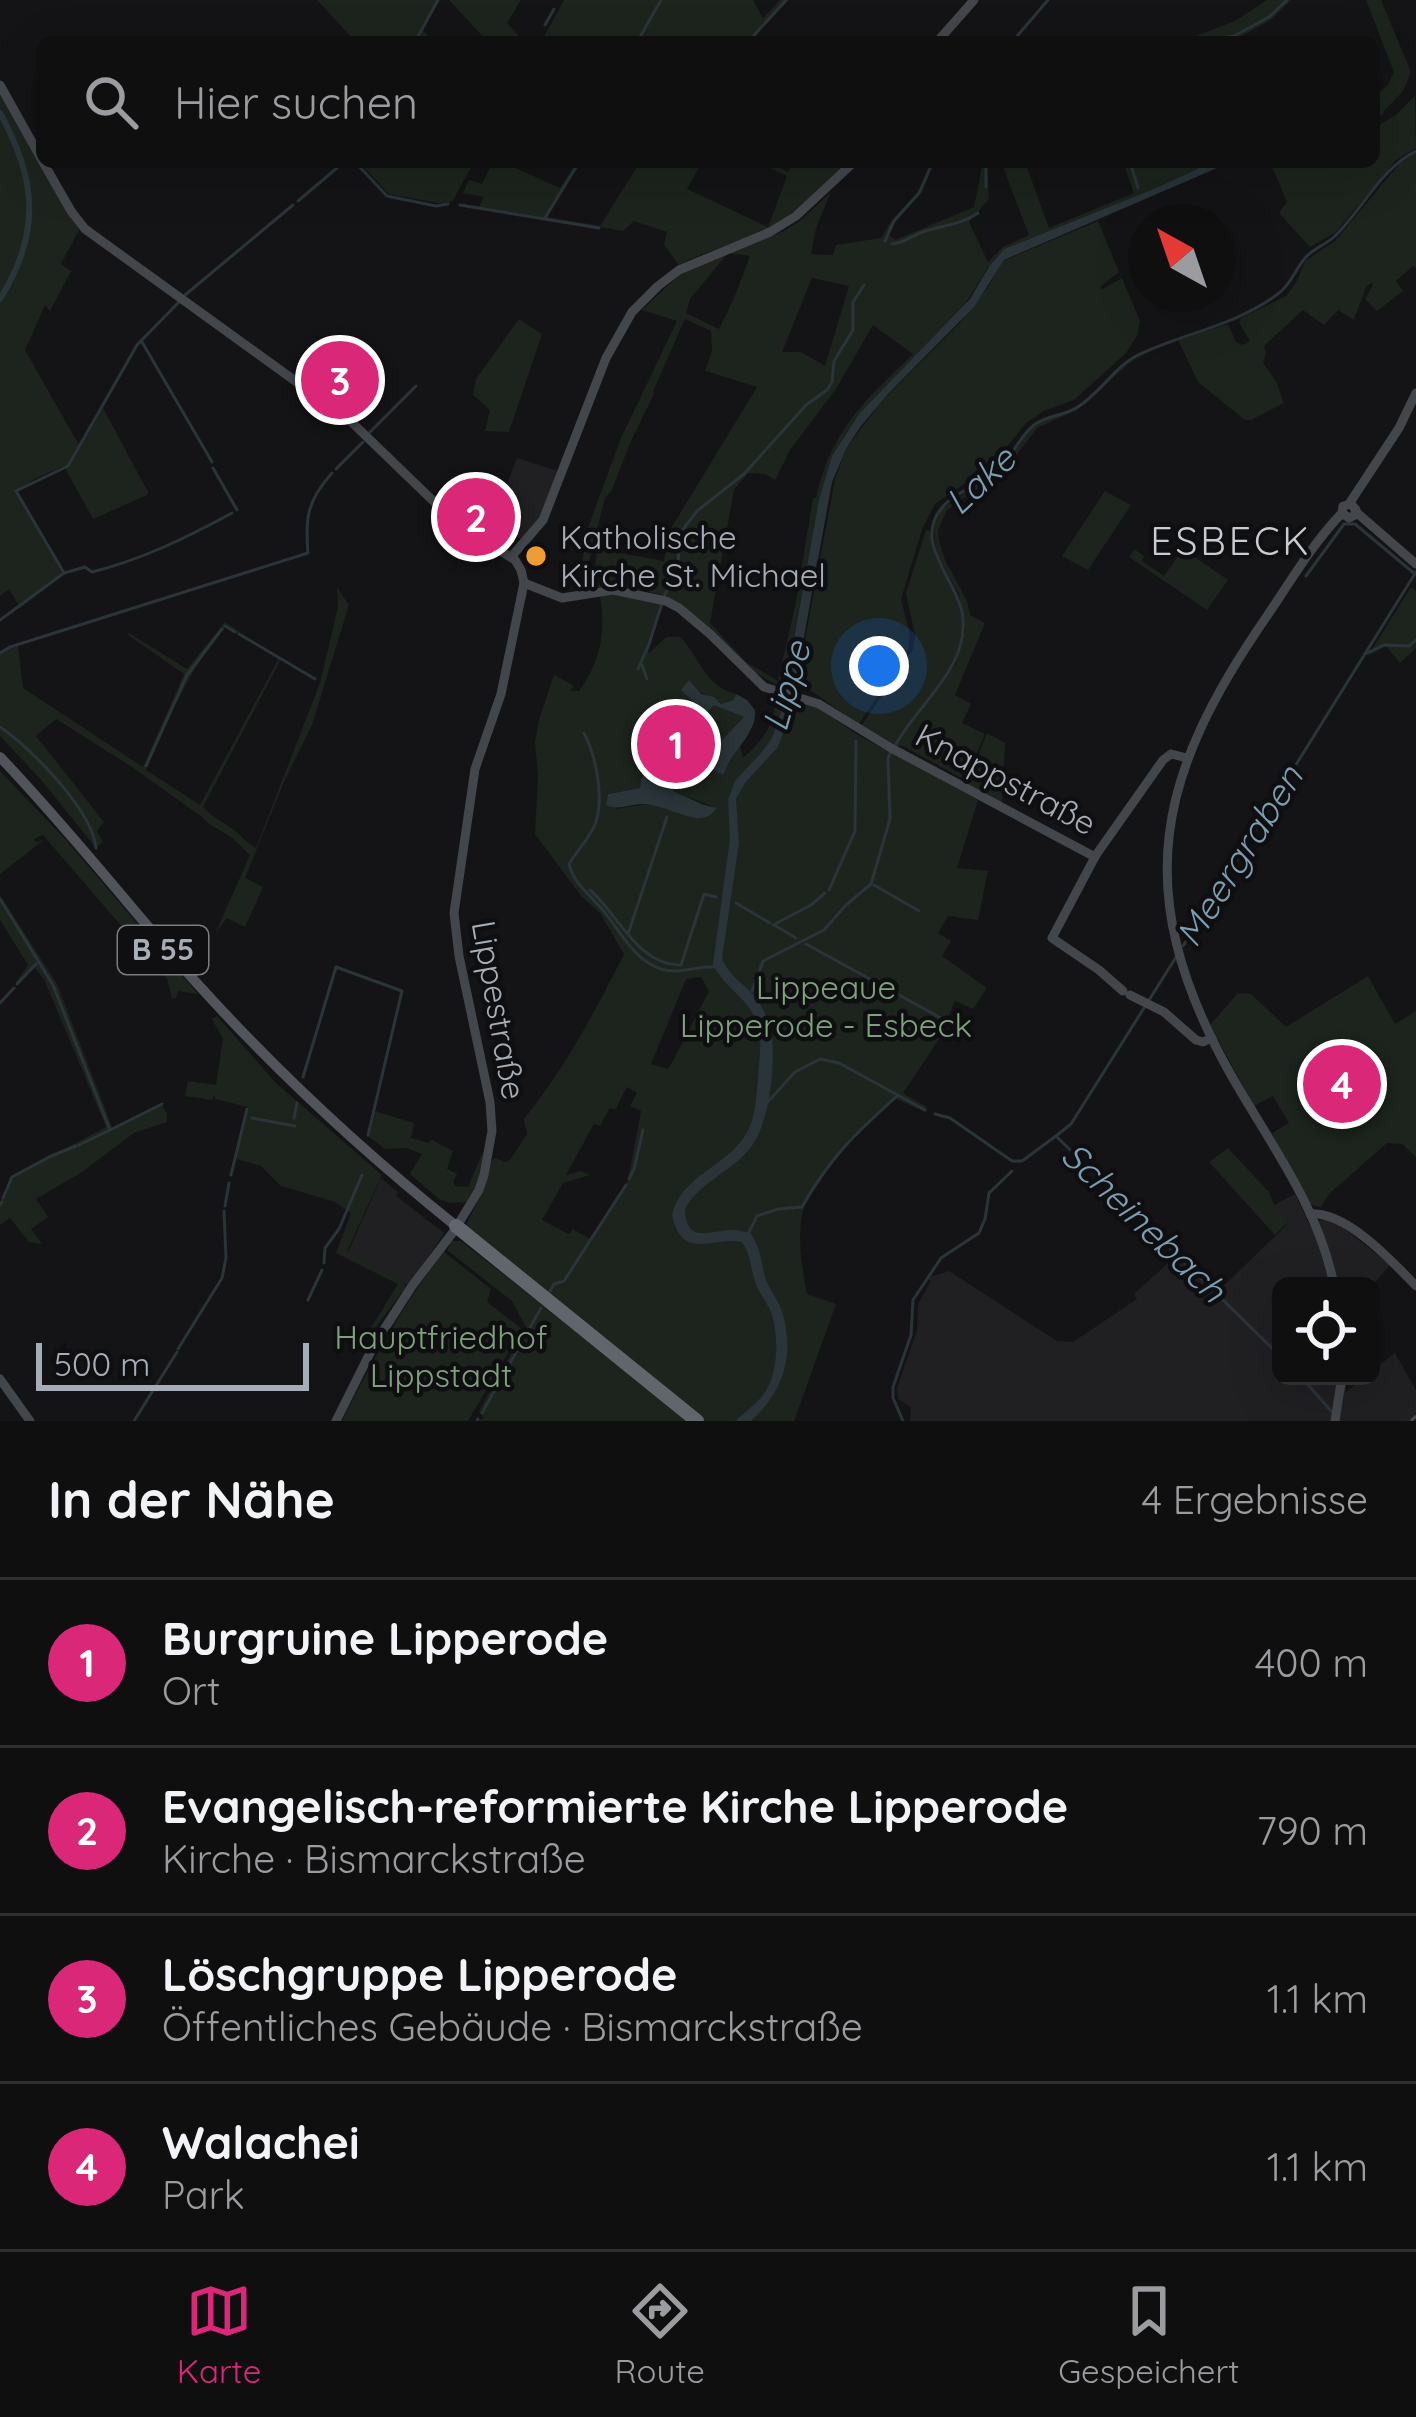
<!DOCTYPE html>
<html lang="de">
<head>
<meta charset="utf-8">
<style>
  body { margin:0; font-family:Quicksand,sans-serif; background:#181819; color:#f1f3f6 }
  .controls { position:absolute; right:36px; bottom:36px; display:grid; overflow:hidden; border-radius:18px; box-shadow:0 12px 48px #0002 }
  .controls button { width:108px; height:108px; display:grid; place-items:center; padding:0; border:0; border-bottom:3px solid #2f2f30; background:#0f0f10; color:#f1f3f6; font:60px sans-serif }
  .compass { position:absolute; left:1128px; top:204px; width:108px; height:108px; border-radius:50%; background:#0f0f10; box-shadow:0 12px 48px #0002; rotate:320deg }
  .scale { position:absolute; left:36px; bottom:30px; width:273px; box-sizing:border-box; padding-left:12px; border:6px solid #a6adb6; border-top:0; font-size:33px; line-height:42px; white-space:nowrap; color:#a6adb6; -webkit-text-stroke:9px #0f0f11; paint-order:stroke }
  .you { position:absolute; left:879px; top:666px; width:42px; height:42px; margin:-30px; border:9px solid #fff; border-radius:50%; background:#1a73e8; box-shadow:0 0 0 18px #1a73e833 }
  .badge { display:grid; place-items:center; width:78px; height:78px; border-radius:50%; background:#db2777; color:#fff; font-size:39px; font-weight:700 }
  .pin { position:absolute; translate:-50% -50%; border:6px solid #fff; box-shadow:0 3px 12px #0006 }
  .list { margin:0; padding:0; list-style:none }
  h2 { display:flex; justify-content:space-between; align-items:center; height:156px; margin:0; padding:0 48px; font-size:51px }
  h2 small { font-size:39px; font-weight:400; color:#9b9c9f }
  .list li { display:grid; grid-template-columns:78px 1fr auto; gap:36px; align-items:center; box-sizing:border-box; height:168px; padding:0 48px; border-top:3px solid #2f2f30 }
  .list b { display:block; font-size:45px; white-space:nowrap }
  .list p { margin:0; font-size:39px; white-space:nowrap; color:#9b9c9f }
  .list em { font-size:39px; font-style:normal; color:#9b9c9f }
  .icon { flex:none; width:66px; height:66px; fill:none; stroke:currentColor; stroke-width:2; stroke-linecap:round; stroke-linejoin:round }
  .map { position:relative; flex:none; width:1416px; height:1421px; overflow:hidden }
  .search { position:absolute; background:#0f0f10; box-shadow:0 12px 48px #0002; left:36px; right:36px; top:36px; height:132px; display:flex; align-items:center; gap:30px; box-sizing:border-box; padding:0 42px; border-radius:18px; color:#9b9c9f; font-size:45px }
  .sheet { height:828px; background:#0f0f10 }
  nav { display:flex; justify-content:space-around; align-items:center; box-sizing:border-box; height:168px; border-top:3px solid #2f2f30; background:#0f0f10; font-size:33px; color:#9b9c9f }
  nav a { display:grid; justify-items:center; gap:6px }
  nav .on { color:#db2777 }
  .map>svg:first-child { display:block }
  .built { fill:#202023 }
  .green { fill:#1c241d; fill-rule:evenodd }
  .water { fill:#2a3439 }
  .lines { fill:none; stroke-linecap:round; stroke-linejoin:round }
  .stream { stroke:#2a3439; stroke-width:3 }
  .canal { stroke:#2a3439; stroke-width:6 }
  .secondary { stroke:#43464b; stroke-width:9 }
  .primary { stroke:#51545a; stroke-width:10 }
  .highway { stroke:#61656c; stroke-width:14 }
  .rail { stroke:#484b50; stroke-width:3; stroke-dasharray:15 12; stroke-linecap:butt }
  .poi-dot { fill:#ef9c33; stroke:#0f0f11; stroke-width:4.5 }
  .labels { text-anchor:middle; stroke-width:9; stroke-linejoin:round; paint-order:stroke }
  .shield { fill:#0f0f11; stroke:#797e84; stroke-width:3 }
  .shield-label { font-size:30px; font-weight:bold; fill:#a6adb6 }
  .poi-label { font-size:33px; fill:#a6adb6; stroke:#0f0f11; text-anchor:start }
  .street-label { font-size:33px; fill:#a6adb6; stroke:#0f0f11 }
  .park-label { font-size:33px; fill:#7fa17d; stroke:#0f0f11 }
  .water-label { font-size:36px; font-style:italic; fill:#7d9eb1; stroke:#0f0f11 }
  .quarter-label { font-size:39px; letter-spacing:3px; fill:#c7cbd2; stroke:#0f0f11 }
</style>
</head>
<body>
<div class="map">
<svg width="1416" height="1421" viewBox="0 0 1416 1421">
  <rect width="100%" height="100%" fill="#141416"/>
  <g class="built">
    <path d="M517,458L558,471L541,516L521,539L502,532L505,489Z"/>
    <path d="M381,1178L398,1192L396,1196L444,1233L409,1286L348,1252Z"/>
    <path d="M1295,1194L1310,1226L1323,1219L1336,1222L1390,1265L1371,1287L1281,1286V1376H1346V1392L1366,1376H1371V1372L1395,1353L1416,1390V1421H910L911,1407L898,1399L897,1388L917,1330L918,1304L931,1281L927,1278L949,1271L1057,1341L1073,1342L1137,1299L1134,1294L1178,1254L1217,1292L1289,1223L1274,1205Z"/>
  </g>
  <g class="green">
    <path d="M317,0H438L422,29L433,42H356Z"/>
    <path d="M449,0H521L507,23L524,42H488Z"/>
    <path d="M564,0H753L763,18L780,0H789L756,35L763,42H541Z"/>
    <path d="M1267,0H1291L1272,19L1232,42H1180L1235,21Z"/>
    <path d="M1366,0H1381L1411,72L1403,91L1383,112L1384,114L1374,119V116L1380,112L1374,108V97L1388,85L1394,72Z"/>
    <path d="M0,89L79,230L61,264L71,271L50,311L45,305L25,350L79,445L67,465L36,478L16,491L63,575L20,608L9,589L0,596Z"/>
    <path d="M1415,96L1416,148L1396,160L1335,233L1310,247L1279,213L1287,202L1270,162H1374V128L1396,115Z"/>
    <path d="M1416,152V268L1413,266L1396,281L1403,291L1377,311L1365,299L1373,285L1371,283L1366,287L1354,320L1338,310L1324,325L1303,310L1264,346L1266,353L1263,363L1276,381L1284,403L1251,420H1245L1198,382L1178,340L1228,324L1236,342L1243,345L1250,341L1239,323L1241,318L1286,296L1297,281L1305,261L1335,241L1400,163Z"/>
    <path d="M359,162H474L452,202L438,203L389,194Z"/>
    <path d="M493,162H502L560,188L577,162H581L547,217L600,226L640,162H702L687,189L768,227L787,176L757,162H766L788,172L794,162H850C824,185 799,212 768,228C739,243 707,250 679,265L664,245L667,232L634,221L623,231L479,207L484,197L463,193L469,180L482,184Z"/>
    <path d="M931,162H934L922,192L895,221L888,234L895,240L974,207L983,162H987L989,199L969,222L988,262L1003,247L1029,235L1001,162H1025L1049,228L1134,193L1123,162H1195L1198,166L1212,162L1156,188L1004,249C984,267 974,295 956,316L859,414L832,456L819,499L785,686L780,687L751,670L693,615L667,599L668,596L612,584L586,591L580,573L589,525L621,438L677,321L642,310L681,273L712,258L784,231L800,221L831,192L816,228L811,254L833,255L836,245L881,238L892,220L918,192ZM728,253L750,256L734,298L719,329L686,313L690,299ZM812,278L849,286L825,366L801,352H782ZM685,319L711,331L712,351L705,371L757,387L670,530L664,561L597,549L594,583L587,569L605,498L612,490L630,443L654,394L653,391ZM873,325L913,354C863,403 833,427 816,498H813L796,602L778,681L747,663L710,623L734,490L748,473L765,474L775,480L790,450L836,389Z"/>
    <path d="M1098,221L1119,272L1101,286V290L1122,278L1140,321L1137,336L1126,353L1074,400L1044,411L1026,423L993,464L935,504L922,529L901,599L910,635L908,650L859,724L810,690L796,688L835,479L847,447L883,400L959,324L988,287L1003,261Z"/>
    <path d="M519,319L542,334L509,432L485,431L490,410L473,395L476,379Z"/>
    <path d="M1172,340L1132,361L1077,410L1037,428L1006,469L947,510L938,530L939,541L945,560L967,601L970,615L985,623L955,695L971,704L962,723L985,734L965,780L903,746H896L903,734L956,663L965,632L959,594L938,557L935,543L934,525L941,509L1001,470L1032,427L1050,417L1076,409L1132,360Z"/>
    <path d="M103,408L148,492L147,495L93,519L65,468L69,467Z"/>
    <path d="M1105,491L1131,505L1088,570L1062,556Z"/>
    <path d="M926,530L931,531C932,564 948,573 958,601C979,656 919,702 894,745L862,725L913,649L915,635L906,593Z"/>
    <path d="M1134,549L1144,556L1142,561L1164,576L1183,549L1228,580L1207,610L1129,557Z"/>
    <path d="M337,587L349,605L312,725L283,784L245,878L263,887L245,927L227,918L215,934L250,855L231,837L209,824L202,817L129,765L56,719L36,736L104,822L97,831L103,842L96,848L42,781L0,736V653L18,645L23,688L143,767L184,674L128,635L129,633L187,669L225,622L240,632L239,634L225,626C188,672 169,717 146,770L200,805L279,658L281,659L203,807C212,817 223,822 234,830C242,836 246,843 256,848L320,683L338,607Z"/>
    <path d="M1411,587L1416,591V648L1400,663L1386,646L1368,656Z"/>
    <path d="M606,593L662,604L648,654L666,637H680C700,657 704,686 736,694L735,700L721,704C713,696 703,696 696,689L681,690L744,717L721,741L710,738L702,756L726,767L740,745L743,758C766,736 772,729 776,697L780,698L781,690L818,708L858,735L978,800L957,868L988,871L978,920L948,916L938,933L951,941L942,956L987,988L973,1009L955,1001L939,1039L903,1093L927,1107L925,1112L896,1099C866,1126 816,1168 804,1208C796,1232 802,1269 807,1294L836,1304L794,1421H477L484,1418L479,1411L526,1327L512,1301L447,1250L452,1241H461L612,1360L465,1227L483,1190L491,1161L495,1158L505,1162L510,1160L527,1134L524,1119C567,1065 593,1015 624,954L600,913L581,896L535,834L538,776L535,742L539,720L554,675L574,686L570,691H579C601,661 606,631 600,595ZM642,776L675,780L673,791L716,808L686,815L667,807L647,804L617,809L608,794L640,788ZM701,977L709,991L674,1059L668,1069L651,1064L686,979ZM627,1087L637,1093L630,1106L641,1111L628,1180L590,1239L573,1229L569,1234L542,1220L563,1183L590,1175L581,1171L566,1175L594,1124L600,1126L610,1108L615,1110Z"/>
    <path d="M987,733L1005,743L1002,804L967,784Z"/>
    <path d="M0,771L65,839L198,994L178,991L176,998L172,999L167,979L43,835L34,839L36,842L44,840L0,874Z"/>
    <path d="M0,895L57,984L113,1129L162,1104L167,1114V1122L134,1133L82,1172L36,1199L48,1217L31,1229L42,1244L29,1242L10,1218L0,1225V1202L11,1177L106,1127L44,979L34,967L18,985L16,982L28,965L0,920Z"/>
    <path d="M1368,976L1395,1024L1416,1011V1157L1402,1144L1387,1143L1329,1194L1321,1207L1308,1204L1272,1133L1289,1123L1273,1096L1254,1106L1210,1025L1238,993L1251,994L1286,1027Z"/>
    <path d="M217,1016L276,1083L382,1175L347,1251L404,1283L405,1288L376,1327L369,1331L398,1284L336,1253L351,1213L335,1202L281,1186L261,1166L236,1159L248,1107L215,1099L214,1094L212,1100L185,1096L188,1081L216,1085L223,1039L212,1019Z"/>
    <path d="M374,1111L414,1123L411,1138L429,1143L432,1140L453,1151L447,1169L457,1174L453,1182L455,1186L468,1187L482,1154L487,1155L477,1188L467,1202L450,1203L439,1199L410,1174L422,1154L406,1148L385,1149L368,1136Z"/>
    <path d="M1228,1148L1269,1192L1274,1205L1289,1222L1275,1235L1209,1162Z"/>
    <path d="M444,1252L491,1289L487,1302L522,1329L468,1421H342C372,1362 402,1304 444,1252Z"/>
  </g>
  <g class="water">
    <path d="M1212,162H1231L1004,260L974,307L888,394L861,426L847,447L832,482L790,714L778,747L745,783L736,799L739,843L722,958C729,977 747,985 758,1001C764,1011 771,1023 772,1035C775,1068 770,1128 747,1152C728,1173 698,1184 685,1209C686,1244 708,1231 731,1230C739,1230 743,1231 751,1234C761,1248 761,1264 766,1280C771,1292 780,1302 783,1315C795,1358 782,1393 751,1421H735C744,1413 755,1405 763,1395C779,1375 779,1335 771,1312C767,1303 761,1295 757,1287C751,1272 751,1255 742,1242C712,1236 682,1262 672,1215C681,1175 727,1167 746,1134C756,1118 756,1097 758,1079C759,1061 763,1041 757,1023C749,998 723,987 713,964L730,838L728,800L735,781L761,753L772,738L780,716L819,499L832,456L859,414L970,299L990,265L1004,249L1156,188Z"/>
    <path d="M689,680L701,694L714,697L721,704L734,700L736,694L747,700L755,710C757,735 731,750 724,774L718,773L702,756L711,737L721,741L744,717L714,705L706,713L681,690Z"/>
    <path d="M642,776L675,779L673,791L704,805L717,808C711,814 710,817 701,818C686,819 663,805 644,804C629,804 619,811 606,805L608,794L640,788Z"/>
  </g>
  <g class="lines">
    <g class="stream">
      <path d="M545,25L554,9"/>
      <path d="M415,42L438,0"/>
      <path d="M637,42L661,0"/>
      <path d="M748,42L786,0"/>
      <path d="M1012,42L1048,0"/>
      <path d="M1196,42L1234,36L1269,17L1287,0"/>
      <path d="M355,162L387,196L436,206L448,204"/>
      <path d="M986,162V187"/>
      <path d="M1130,162L1138,188"/>
      <path d="M298,201L344,162"/>
      <path d="M460,205L599,228"/>
      <path d="M545,218L579,162"/>
      <path d="M885,241L894,221L919,193L933,162"/>
      <path d="M892,244C904,243 910,237 920,233C940,225 960,226 978,213"/>
      <path d="M185,295L293,205"/>
      <path d="M142,342L212,462"/>
      <path d="M369,433L416,386"/>
      <path d="M213,468L237,510"/>
      <path d="M336,469L363,442"/>
      <path d="M64,573L16,491L68,466L137,345L179,302"/>
      <path d="M1306,576L1344,524H1355L1415,574"/>
      <path d="M0,620L64,573L85,567L92,572C141,560 188,537 232,513"/>
      <path d="M225,626L235,632"/>
      <path d="M239,634L315,679"/>
      <path d="M0,653L10,647L308,553C305,518 307,501 332,473"/>
      <path d="M1367,653L1384,645L1409,646L1416,640"/>
      <path d="M642,665L647,679"/>
      <path d="M638,669L649,644L665,594L678,574L679,540L676,533L681,532L697,511L744,474L806,405L827,390L832,382L834,361L853,330V302L864,285"/>
      <path d="M0,727C31,748 92,810 96,848"/>
      <path d="M584,733C596,756 604,796 596,822C591,837 577,850 569,864C574,884 589,894 602,909C620,930 632,959 661,969C680,975 697,965 717,967"/>
      <path d="M896,744C919,703 967,669 963,619C961,584 912,544 941,509C955,490 984,486 1001,468C1013,455 1019,437 1034,425C1047,415 1063,416 1076,408C1099,395 1114,367 1138,355C1184,333 1238,325 1279,293C1292,283 1295,269 1306,257C1314,248 1327,244 1335,236C1362,210 1381,168 1416,151"/>
      <path d="M146,766L187,675L222,629"/>
      <path d="M874,885L919,911"/>
      <path d="M590,890C618,914 638,966 681,965L704,894L716,897"/>
      <path d="M829,890L855,831L856,741"/>
      <path d="M0,899L53,985L110,1130L79,1145"/>
      <path d="M736,903L770,923"/>
      <path d="M773,925L811,905L825,893"/>
      <path d="M774,925L796,938"/>
      <path d="M628,934L667,817"/>
      <path d="M806,944L941,1018"/>
      <path d="M1183,946L1416,572"/>
      <path d="M17,984L36,964"/>
      <path d="M752,991L763,961L824,930L846,905L871,884L890,819L888,758L891,752"/>
      <path d="M0,1003L14,988"/>
      <path d="M303,1077L336,967L402,991L368,1135"/>
      <path d="M765,1105L795,1072L820,1059L839,1063L925,1110"/>
      <path d="M935,1114L950,1118L1012,1161H1022L1056,1136L1281,1357"/>
      <path d="M252,1118L295,1126"/>
      <path d="M294,1118L297,1103"/>
      <path d="M110,1130L162,1104"/>
      <path d="M1056,1136L1071,1124L1178,954"/>
      <path d="M231,1175L247,1109"/>
      <path d="M629,1179L634,1169L643,1130"/>
      <path d="M3,1198L12,1177L49,1157L76,1146"/>
      <path d="M0,1205L2,1202"/>
      <path d="M225,1206L229,1183"/>
      <path d="M748,1234L757,1216L778,1209L802,1207C831,1156 855,1134 897,1096"/>
      <path d="M324,1263L325,1248L339,1229L362,1175"/>
      <path d="M549,1293L554,1284L564,1281L626,1185"/>
      <path d="M308,1300L322,1270"/>
      <path d="M178,1349L222,1278L226,1258L224,1211"/>
      <path d="M1303,1379L1331,1411"/>
      <path d="M482,1413L541,1308"/>
      <path d="M134,1421L177,1352"/>
      <path d="M477,1421L478,1419"/>
      <path d="M903,1421L893,1398V1387L911,1335L913,1300L941,1258L979,1233L985,1219L989,1193L1012,1171"/>
    </g>
    <path class="canal" d="M0,113C37,180 41,233 0,299"/>
    <g class="secondary">
      <path d="M937,42L974,0"/>
      <path d="M0,85L42,160"/>
      <path d="M43,162L71,211L85,229L316,396L338,409L455,522L515,560L521,570L524,583L501,694L475,769L454,913L459,956L490,1102L492,1131L484,1175L479,1190L454,1231L412,1286L374,1345L336,1421"/>
      <path d="M1349,504L1399,428L1416,393"/>
      <path d="M1356,512L1416,564"/>
      <path d="M511,557L543,520L606,358L632,312L658,286L679,270L770,232L796,216L854,162"/>
      <path d="M524,583L562,598L613,590L666,601L679,608L710,634L764,687L819,704L891,748L1095,857"/>
      <path d="M1123,991L1099,970L1052,938L1096,855L1163,760L1171,754L1187,758"/>
      <path d="M1130,995L1164,1012L1196,1040L1203,1042L1212,1038"/>
      <path d="M1310,1214C1346,1211 1392,1261 1416,1286"/>
      <path d="M1334,1286C1319,1205 1265,1137 1226,1066C1130,890 1157,775 1267,616C1290,582 1313,543 1342,513L1343,506L1351,504L1356,510L1355,515L1349,518L1342,513"/>
      <path d="M0,1379L30,1421"/>
      <path d="M1335,1421L1342,1376"/>
    </g>
    <path class="primary" d="M0,757C68,828 129,906 194,980C274,1069 362,1151 456,1226"/>
    <path class="highway" d="M456,1226L697,1421"/>
    <path class="rail" d="M1411,1421L1416,1416"/>
  </g>
  <circle class="poi-dot" cx="536" cy="556" r="12"/>
  <g class="labels">
    <rect class="shield" x="118" y="926" width="90" height="48" rx="9"/>
    <g class="shield-label">
      <text x="163" y="960">B 55</text>
    </g>
    <g class="poi-label">
      <text x="560" y="549">Katholische<tspan x="560" dy="38">Kirche St. Michael</tspan></text>
    </g>
    <g class="street-label">
      <text transform="translate(1006 779) rotate(28)" y="12">Knappstraße</text>
      <text transform="translate(499 1010) rotate(80)" y="12">Lippestraße</text>
    </g>
    <g class="park-label">
      <text x="826" y="999">Lippeaue<tspan x="826" dy="38">Lipperode - Esbeck</tspan></text>
      <text x="441" y="1349">Hauptfriedhof<tspan x="441" dy="38">Lippstadt</tspan></text>
    </g>
    <g class="water-label">
      <text transform="translate(980 480) rotate(-43)" y="13">Lake</text>
      <text transform="translate(786 686) rotate(-74)" y="13">Lippe</text>
      <text transform="translate(1239 856) rotate(-58)" y="13">Meergraben</text>
      <text transform="translate(1144 1222) rotate(44)" y="13">Scheinebach</text>
    </g>
    <g class="quarter-label">
      <text x="1231" y="555">ESBECK</text>
    </g>
  </g>
</svg>
<div class="controls">
<button><svg class="icon" aria-label="locate" viewBox="0 0 24 24"><circle cx="12" cy="12" r="6"/><path d="M12 2v4M12 18v4M2 12h4M18 12h4"/></svg></button>
</div>
<svg class="compass" viewBox="-18 -18 36 36"><path d="M0-13l5 13h-10z" fill="#e53935"/><path d="M0 13l5-13h-10z" fill="#9b9c9f"/></svg>
<div class="scale">500 m</div>
<div class="you"></div>
<div class="pin badge" style="left:676px;top:744px">1</div>
<div class="pin badge" style="left:476px;top:517px">2</div>
<div class="pin badge" style="left:340px;top:380px">3</div>
<div class="pin badge" style="left:1342px;top:1084px">4</div>
<div class="search"><svg class="icon" aria-label="search" viewBox="0 0 24 24"><circle cx="10" cy="10" r="6"/><path d="M15 15l6 6"/></svg>Hier suchen</div>
</div>
<section class="sheet">
<h2>In der Nähe<small>4 Ergebnisse</small></h2>
<ul class="list">
<li><span class="badge">1</span><div><b>Burgruine Lipperode</b><p>Ort</p></div><em>400 m</em></li>
<li><span class="badge">2</span><div><b>Evangelisch-reformierte Kirche Lipperode</b><p>Kirche · Bismarckstraße</p></div><em>790 m</em></li>
<li><span class="badge">3</span><div><b>Löschgruppe Lipperode</b><p>Öffentliches Gebäude · Bismarckstraße</p></div><em>1.1 km</em></li>
<li><span class="badge">4</span><div><b>Walachei</b><p>Park</p></div><em>1.1 km</em></li>
</ul>
</section>
<nav>
<a class="on"><svg class="icon" aria-label="map" viewBox="0 0 24 24"><path d="M3 6l6-2 6 2 6-2v14l-6 2-6-2-6 2zM9 4v14M15 6v14"/></svg>Karte</a>
<a><svg class="icon" aria-label="directions" viewBox="0 0 24 24"><path d="M12 3l9 9-9 9-9-9zM9 14v-3h6M13 9l2 2-2 2"/></svg>Route</a>
<a><svg class="icon" aria-label="saved" viewBox="0 0 24 24"><path d="M7 4h10v16l-5-4-5 4z"/></svg>Gespeichert</a>
</nav>
</body>
</html>
